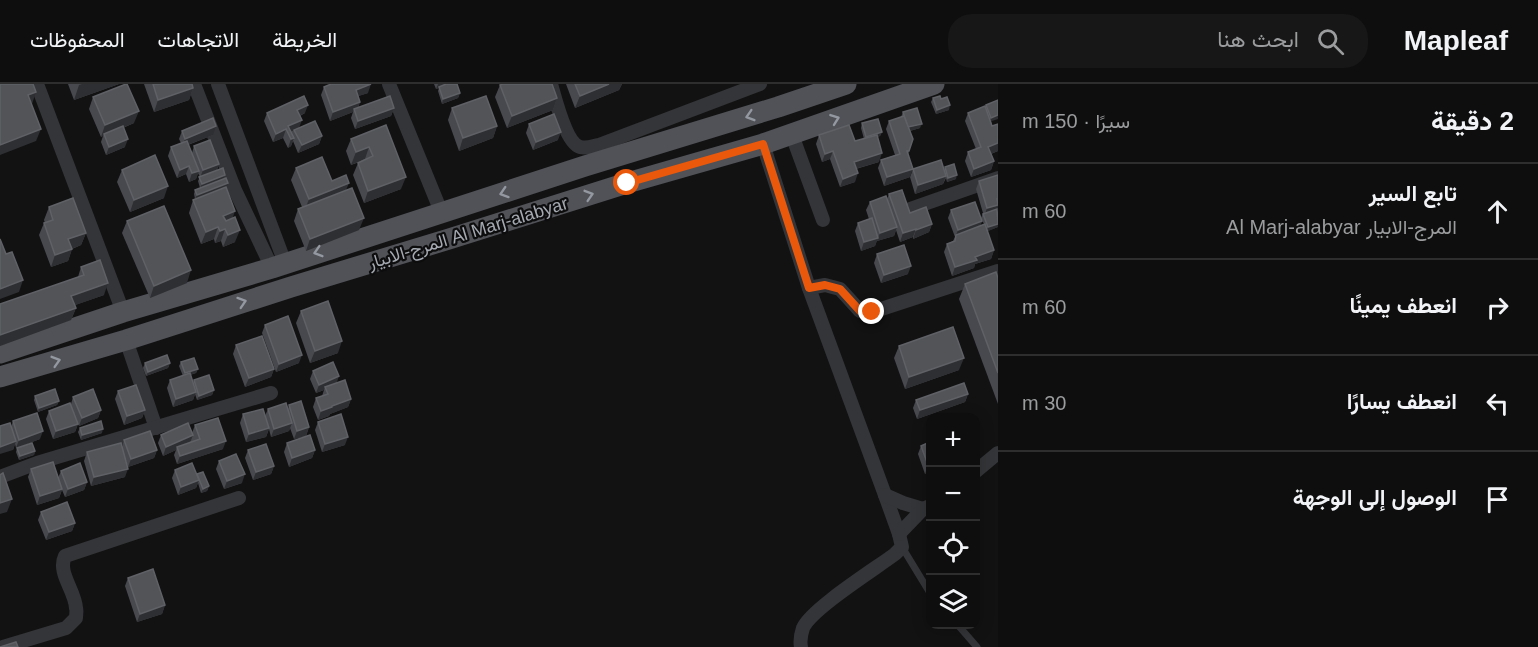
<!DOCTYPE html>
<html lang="ar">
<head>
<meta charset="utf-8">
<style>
  body { margin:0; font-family:Helvetica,Vazirmatn,sans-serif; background:#171717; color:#f1f3f6; direction:rtl }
  .controls { position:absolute; right:18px; bottom:18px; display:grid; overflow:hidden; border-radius:12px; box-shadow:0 3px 15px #0003 }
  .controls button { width:54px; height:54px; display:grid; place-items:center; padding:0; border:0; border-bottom:2px solid #2e2e2e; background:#0e0e0e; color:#f1f3f6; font:30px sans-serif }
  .stop { position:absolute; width:18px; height:18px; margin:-14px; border:4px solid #ea580c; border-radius:50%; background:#fff }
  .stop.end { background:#ea580c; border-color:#fff; box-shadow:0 2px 6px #0008 }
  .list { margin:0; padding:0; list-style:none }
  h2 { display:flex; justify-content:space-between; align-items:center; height:78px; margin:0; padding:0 24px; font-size:26px }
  h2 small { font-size:20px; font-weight:400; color:#9b9c9e }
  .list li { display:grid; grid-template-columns:39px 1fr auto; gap:18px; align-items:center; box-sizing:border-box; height:96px; padding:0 24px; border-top:2px solid #2e2e2e }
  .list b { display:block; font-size:22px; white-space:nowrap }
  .list p { margin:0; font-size:20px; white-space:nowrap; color:#9b9c9e }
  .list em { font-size:20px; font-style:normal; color:#9b9c9e }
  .icon { flex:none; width:33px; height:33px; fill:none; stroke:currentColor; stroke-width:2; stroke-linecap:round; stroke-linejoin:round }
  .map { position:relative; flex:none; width:998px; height:563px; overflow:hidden; direction:ltr }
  header { display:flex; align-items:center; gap:36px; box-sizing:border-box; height:84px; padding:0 30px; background:#0e0e0e; border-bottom:2px solid #2e2e2e }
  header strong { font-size:28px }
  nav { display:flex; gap:33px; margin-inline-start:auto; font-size:21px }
  .search { width:420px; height:54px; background:#171717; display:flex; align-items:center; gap:15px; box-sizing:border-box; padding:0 21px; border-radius:24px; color:#9b9c9e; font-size:22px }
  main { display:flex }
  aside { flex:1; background:#0e0e0e }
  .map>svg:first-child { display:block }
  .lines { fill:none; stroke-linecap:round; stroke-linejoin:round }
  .service { stroke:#343538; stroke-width:7 }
  .minor { stroke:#343538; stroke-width:14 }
  .primary { stroke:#505257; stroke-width:21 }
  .wall { fill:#48494e }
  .shaded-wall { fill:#2e2f32 }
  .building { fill:#525458; stroke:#5f6166; stroke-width:1.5 }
  .oneway { stroke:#9498a0 }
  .route { stroke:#ea580c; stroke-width:8 }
  .labels { text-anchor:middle; stroke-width:4.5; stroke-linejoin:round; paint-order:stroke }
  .street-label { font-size:18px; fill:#a5aab2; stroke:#0d0d0e }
</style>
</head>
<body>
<header>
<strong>Mapleaf</strong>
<div class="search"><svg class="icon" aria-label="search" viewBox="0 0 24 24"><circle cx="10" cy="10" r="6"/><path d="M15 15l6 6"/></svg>ابحث هنا</div>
<nav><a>الخريطة</a><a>الاتجاهات</a><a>المحفوظات</a></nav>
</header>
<main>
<aside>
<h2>2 دقيقة<small>سيرًا · 150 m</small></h2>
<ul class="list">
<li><svg class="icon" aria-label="ahead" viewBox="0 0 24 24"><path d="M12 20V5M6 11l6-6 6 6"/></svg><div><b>تابع السير</b><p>المرج-الابيار Al Marj-alabyar</p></div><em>60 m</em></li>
<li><svg class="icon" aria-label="right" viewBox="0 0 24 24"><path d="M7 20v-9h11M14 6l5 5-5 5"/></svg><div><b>انعطف يمينًا</b></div><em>60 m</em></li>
<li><svg class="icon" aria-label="left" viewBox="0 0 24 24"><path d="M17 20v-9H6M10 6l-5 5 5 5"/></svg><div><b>انعطف يسارًا</b></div><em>30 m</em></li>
<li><svg class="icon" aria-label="arrive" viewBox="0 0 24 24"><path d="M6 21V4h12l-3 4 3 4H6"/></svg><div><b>الوصول إلى الوجهة</b></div></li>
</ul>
</aside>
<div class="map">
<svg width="998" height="563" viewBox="0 0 998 563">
  <rect width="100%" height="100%" fill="#121213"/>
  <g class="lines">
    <g class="service">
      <path d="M902,463L930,509"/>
      <path d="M957,540L977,563"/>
    </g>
    <g class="minor">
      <path d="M37,0L123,228"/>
      <path d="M194,0L235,106L272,184"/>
      <path d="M218,0L285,179"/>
      <path d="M389,0L442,130"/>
      <path d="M551,0C555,14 566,59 580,63C587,65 593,62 599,61L760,0"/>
      <path d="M792,51L823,136"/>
      <path d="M763,60L809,204L885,411L899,450L902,463L895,470C875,485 811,525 803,544C801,550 800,558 801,563"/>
      <path d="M910,125L998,94"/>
      <path d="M809,204L825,201L840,205L860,227L872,228L998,187"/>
      <path d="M126,256L156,344"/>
      <path d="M975,388L998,369"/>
      <path d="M0,393L37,379L271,309"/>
      <path d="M885,411L903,419L923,425"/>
      <path d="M899,450L923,425L930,422"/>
      <path d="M3,563L66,544L76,534C76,530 77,527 76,524C75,506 57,489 65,472L239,414"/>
    </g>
    <g class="primary">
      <path d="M0,269L123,228L272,184L585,82L778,23L846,0"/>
      <path d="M0,293L126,256L291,203L449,155L627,99L763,60L934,0"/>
    </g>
  </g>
  <g class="wall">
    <path d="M68,0H119L74,16Z"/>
    <path d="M144,0H192L193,4L189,16L154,28Z"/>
    <path d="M434,0H457L460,9L458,14L442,20L438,7L439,4L436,5Z"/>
    <path d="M566,0H622L619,6L575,24Z"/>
    <path d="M500,1L557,14L553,26L507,44L495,13Z"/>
    <path d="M324,3L368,9L358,12L360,18L358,24H394L391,32L355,45L351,34L353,28L330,37L321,11Z"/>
    <path d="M93,13L134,39L123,44L125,63L106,71L101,58L103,52L101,53L89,25Z"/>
    <path d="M933,14L941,15L949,26L936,30L931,18Z"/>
    <path d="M998,16L991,37L992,42L998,40V67L991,70L994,77L991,86L971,93L965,77L968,68L976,65L965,37L968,29L985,23L986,21Z"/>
    <path d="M452,24L497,42L493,54L459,67L448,36Z"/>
    <path d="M903,28L920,44L910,47L909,67L908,71L910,93L884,102L878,84L881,76L895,71L886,45L889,37L901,33Z"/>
    <path d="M267,29H305L300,32L299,44L322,52L319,60L298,69L293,57L291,62L288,64L283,54L273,58L264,37Z"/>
    <path d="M862,39L882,48L880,52L877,53L879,78L856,85L855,98L840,103L830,75L822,78L816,60L819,51L855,57L864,55L861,44Z"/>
    <path d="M529,40L558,56L533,66L526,49Z"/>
    <path d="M386,41L401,105L364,119L353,91L358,79L365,76L351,81L346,67L351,55Z"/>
    <path d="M182,47L213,51L188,61L192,69L194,62L219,80L217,86L225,91L224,95L227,103L226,104L232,134L235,158L223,163L221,157L215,159L214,155L201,160L189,129L193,116L214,108L195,115L194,110L195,106L200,104L198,97L200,93L198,89L196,95L189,98L186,90L177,94L168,72L171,63L181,59L179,55Z"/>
    <path d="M945,83L956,95L947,98L946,94L943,100L915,110L910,93L913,85H944Z"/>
    <path d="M296,84L332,97L346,106L359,146L306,167L294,137L298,125L302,123L291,96Z"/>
    <path d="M122,86L164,114L130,128L117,98Z"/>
    <path d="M979,97L998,122L997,125L998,143L987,147L994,166L991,175L975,180L974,184L952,192L944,168L947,160L953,157L955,153L948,134L951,126L982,137L980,142L984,140L981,134L983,129L976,105Z"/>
    <path d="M889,110L910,129L932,140L929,148L913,155V153L900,158L896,146L894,152L877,157V156L875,162L861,167L855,147L858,139L869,135L866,126L870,118L887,115Z"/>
    <path d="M49,123L86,149L81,161L72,165L68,177L51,183L39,151L44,139H45L44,136Z"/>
    <path d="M127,137L187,199L150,214L122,149Z"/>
    <path d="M877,170L908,190L881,199L874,179Z"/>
    <path d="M81,183L104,211L75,221L76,224L71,236L0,262V220L78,193Z"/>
    <path d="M998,194V320L959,215L965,200Z"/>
    <path d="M301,227L338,269L310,279L296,239Z"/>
    <path d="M265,241L299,279L276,288L262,249Z"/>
    <path d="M236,261L274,285L271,293L245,303L233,270Z"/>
    <path d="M899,262L959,286L905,305L894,274Z"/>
    <path d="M181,278L198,285L196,289L190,291L193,298L194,296L214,306L212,311L197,316L195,310L193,316L173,323L167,304L170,296L183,292L179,282Z"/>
    <path d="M145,279H170L168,284L146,292L143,284Z"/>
    <path d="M313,287L337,299L351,315L348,323L330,330L329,332L318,336L313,323L316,314L322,312L324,306L316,309L310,295Z"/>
    <path d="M118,307L145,326L142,334L124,341L115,315Z"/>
    <path d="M968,310L965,318L917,335L913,324L916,316Z"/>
    <path d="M35,312L59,317L57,321L38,328L34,316Z"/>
    <path d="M73,313L101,326L98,334L79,342L77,338L78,340L75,348L53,355L46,335L49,327L71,320Z"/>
    <path d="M289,321L309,343L306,352L294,355L290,344L289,347L271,353L269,345L266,353L246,358L240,339L243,330L265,332L268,325H288Z"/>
    <path d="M13,337L40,355L16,364L15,360L13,366L11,343Z"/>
    <path d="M318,338L345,361L322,368L315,346Z"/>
    <path d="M195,341L223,365L177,380L174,371L176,366L163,372L158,359L161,351L192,349Z"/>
    <path d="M80,344L102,349L81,356L78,348Z"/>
    <path d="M124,356L157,366L154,374L128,383L126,377L125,393L91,402L84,377L87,368L122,363Z"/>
    <path d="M930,358V388L925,390L918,370L921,362Z"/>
    <path d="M287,359L315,366L312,374L289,383L284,368Z"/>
    <path d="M17,364L35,367L34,371L19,376L16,368Z"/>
    <path d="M248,366L274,382L271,390L253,396L245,374Z"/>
    <path d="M219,377L242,399L224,405L216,385Z"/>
    <path d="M31,385L58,394L61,387L87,398L84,406L65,413L62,406L59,414L37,421L28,393Z"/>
    <path d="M175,386L197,391L209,402L207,407L201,409L198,399L196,404L178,411L172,394Z"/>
    <path d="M41,428L75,439L72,447L46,456L38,436Z"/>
    <path d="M128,494L165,521L162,530L137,538L125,502Z"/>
  </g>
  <g class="shaded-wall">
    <path d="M82,0H119L74,16L79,1Z"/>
    <path d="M371,0L368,9L353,14L356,6Z"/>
    <path d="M438,0H448L436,5Z"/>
    <path d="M609,0H622L619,6L575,24L580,12Z"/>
    <path d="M193,4L189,16L154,28L158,16Z"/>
    <path d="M36,8L32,20L28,11Z"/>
    <path d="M460,9L458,14L442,20L443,15Z"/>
    <path d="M557,14L553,26L507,44L512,32Z"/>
    <path d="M360,18L357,27L354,25L353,28L330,37L333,28Z"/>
    <path d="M308,21L305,29L294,34L297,26Z"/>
    <path d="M950,21L949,26L936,30L937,26Z"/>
    <path d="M394,24L391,32L355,45L358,37Z"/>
    <path d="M139,27L134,39L105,51L104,50L103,52L101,53L105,41Z"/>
    <path d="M998,31V35L989,38L991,34Z"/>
    <path d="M302,36L299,44L288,49V42Z"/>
    <path d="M922,40L920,44L906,48L907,44Z"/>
    <path d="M216,42L213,51L182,63L185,55Z"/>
    <path d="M497,42L493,54L459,67L463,54Z"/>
    <path d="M41,45L36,57L0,71V61Z"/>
    <path d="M286,45L283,54L273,58L276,50Z"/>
    <path d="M561,48L558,56L533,66L536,58Z"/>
    <path d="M882,48L880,52L865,57L866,53Z"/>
    <path d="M322,52L319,60L298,69L302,61Z"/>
    <path d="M294,54L291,62L288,64L291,55Z"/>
    <path d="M128,55L125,63L106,71L109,63Z"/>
    <path d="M998,59V67L985,72L988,63Z"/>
    <path d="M369,63L365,75L351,81L356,68Z"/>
    <path d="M833,67L830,75L822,78L825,70Z"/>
    <path d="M882,69L879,78L851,86L854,78Z"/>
    <path d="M994,77L991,86L971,93L974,85Z"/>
    <path d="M219,80L216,88L200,94L203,86Z"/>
    <path d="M189,82L186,90L177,94L180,86Z"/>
    <path d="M913,85L910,93L884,102L887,93Z"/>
    <path d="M199,87L196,95L189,98L192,89Z"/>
    <path d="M858,89L855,98L840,103L843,95Z"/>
    <path d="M225,91L224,95L200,104L202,100Z"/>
    <path d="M957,91L956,95L947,98L948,94Z"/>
    <path d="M946,92L943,100L915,110L918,101Z"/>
    <path d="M406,93L401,105L364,119L368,107Z"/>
    <path d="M228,99L227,103L195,115L197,111Z"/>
    <path d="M349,99L344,111L304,128L309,115Z"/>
    <path d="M168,102L164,114L130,128L134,116Z"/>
    <path d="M997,115H998V122L996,129L984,133L987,124Z"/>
    <path d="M235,127L231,139L219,144L223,132Z"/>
    <path d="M364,134L359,146L306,167L310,155Z"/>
    <path d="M982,137L979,146L955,154L958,146Z"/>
    <path d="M932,140L929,148L913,155L916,146Z"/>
    <path d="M998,140V143L986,148L988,143Z"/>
    <path d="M218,143L214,155L201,160L206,148Z"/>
    <path d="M897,143L894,152L877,157L880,149Z"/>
    <path d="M225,145L221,157L215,159L220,147Z"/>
    <path d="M916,145L913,153L900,158L903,149Z"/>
    <path d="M240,146L235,158L223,163L228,151Z"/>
    <path d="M86,149L81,161L64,168L68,155Z"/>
    <path d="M878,154L875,162L861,167L864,158Z"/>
    <path d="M72,165L68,177L51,183L55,171Z"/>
    <path d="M994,166L991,175L975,180L974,184L952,192L955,183L975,173Z"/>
    <path d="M911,182L908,190L881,199L884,191Z"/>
    <path d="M191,186L187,199L150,214L154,202Z"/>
    <path d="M23,196L19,208L0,215V205Z"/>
    <path d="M108,199L104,211L67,224L71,212Z"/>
    <path d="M76,224L71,236L0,262V251Z"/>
    <path d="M342,257L338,269L310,279L315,267Z"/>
    <path d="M302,271L299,279L276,288L279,280Z"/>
    <path d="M964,274L959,286L905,305L909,293Z"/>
    <path d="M170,279L168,284L146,292L148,288Z"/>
    <path d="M198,285L196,289L183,293L185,289Z"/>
    <path d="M274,285L271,293L245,303L249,294Z"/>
    <path d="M339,292L336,301L325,303L324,306L316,309L319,301Z"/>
    <path d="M214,306L212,311L197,316L199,312Z"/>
    <path d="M196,308L193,316L173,323L176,315Z"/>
    <path d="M968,310L965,318L917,335L920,326Z"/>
    <path d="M351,315L348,323L330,330L329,332L318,336L321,327L332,322Z"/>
    <path d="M59,317L57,321L38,328L39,324Z"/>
    <path d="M101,326L98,334L79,342L82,334Z"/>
    <path d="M145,326L142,334L124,341L127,332Z"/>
    <path d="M292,339L289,347L271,353L274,345Z"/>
    <path d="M78,340L75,348L53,355L56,347Z"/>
    <path d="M309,343L306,352L294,355L297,347Z"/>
    <path d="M269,344L266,353L246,358L249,350Z"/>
    <path d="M103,345L102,349L81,356L82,351Z"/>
    <path d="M43,347L40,355L16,364L19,356Z"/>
    <path d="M193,351L190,359L177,363L176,366L163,372L166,363Z"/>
    <path d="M348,353L345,361L322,368L325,360Z"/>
    <path d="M16,357L13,366L0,370V363Z"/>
    <path d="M226,357L223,365L177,380L180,372Z"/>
    <path d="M157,366L154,374L128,383L131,375Z"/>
    <path d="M315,366L312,374L289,383L292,374Z"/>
    <path d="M35,367L34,371L19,376L20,372Z"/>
    <path d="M930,380V388L925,390L928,381Z"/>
    <path d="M274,382L271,390L253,396L256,388Z"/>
    <path d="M128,385L125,393L91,402L94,393Z"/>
    <path d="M245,390L242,399L224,405L227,397Z"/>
    <path d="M199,396L196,404L178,411L181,403Z"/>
    <path d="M87,398L84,406L65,413L68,405Z"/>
    <path d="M209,402L207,407L201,409L203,405Z"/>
    <path d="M62,405L59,414L37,421L40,412Z"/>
    <path d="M12,415L7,428L0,430V419Z"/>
    <path d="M75,439L72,447L46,456L49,448Z"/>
    <path d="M165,521L162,530L137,538L140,530Z"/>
  </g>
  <g class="building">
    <path d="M0,0H33L36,8L28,11L41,45L0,61Z"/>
    <path d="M126,0H127L139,27L105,41L93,13Z"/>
    <path d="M153,0H192L193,4L158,16Z"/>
    <path d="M331,0H371L356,6L360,18L333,28L324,3Z"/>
    <path d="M446,0H457L460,9L443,15L439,3Z"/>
    <path d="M503,0H552L557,14L512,32L500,1Z"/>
    <path d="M575,0H609L580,12Z"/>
    <path d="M304,12L308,21L297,26L302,36L288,42L294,54L291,55L286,45L276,50L267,29Z"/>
    <path d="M390,12L394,24L358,37L354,25Z"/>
    <path d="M486,12L497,42L463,54L452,24Z"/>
    <path d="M940,12L941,15L947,13L950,21L937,26L933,14Z"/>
    <path d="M998,16V31L991,34L986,21Z"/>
    <path d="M985,22L992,42L998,40V59L988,63L994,77L974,85L968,68L981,63L968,29Z"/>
    <path d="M917,24L922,40L908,43L903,28Z"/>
    <path d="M554,30L561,48L536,58L529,40Z"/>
    <path d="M904,32L913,55L909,67H907L913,85L887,93L881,76L900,70L889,37Z"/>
    <path d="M213,34L216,42L185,55L182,47Z"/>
    <path d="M878,35L882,48L866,53L862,39Z"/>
    <path d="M315,37L322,52L302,61L294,46Z"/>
    <path d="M386,41L406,93L368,107L358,79L373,72L369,63L356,68L351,55Z"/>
    <path d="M849,41L855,57L877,51L882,69L854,78L858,89L843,95L833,67L825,70L819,51Z"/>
    <path d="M123,42L128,55L109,63L104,50Z"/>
    <path d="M210,56L219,80L203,86L194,62Z"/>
    <path d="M187,57L199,87L192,89L189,82L180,86L171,63Z"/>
    <path d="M155,71L168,102L134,116L122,86Z"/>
    <path d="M322,73L332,97L346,91L349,99L309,115L296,84Z"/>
    <path d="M941,76L946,92L918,101L913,85Z"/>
    <path d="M954,80L957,91L948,94L945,83Z"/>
    <path d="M223,84L225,91L202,100L199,93Z"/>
    <path d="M998,91V115H997L998,121L987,124L979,97Z"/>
    <path d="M226,94L228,99L197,111L195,106Z"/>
    <path d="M226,103L235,127L223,132L226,137L235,133L240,146L228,151L225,145L220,147L218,143L206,148L193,116Z"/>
    <path d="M352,104L364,134L310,155L298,125Z"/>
    <path d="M902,106L910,129L926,123L932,140L916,146V145L903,149L889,110Z"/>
    <path d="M886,112L897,143L880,149L870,118Z"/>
    <path d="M73,114L86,149L68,155L72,165L55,171L44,139L53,136L49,123Z"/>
    <path d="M975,118L982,137L958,146L951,126Z"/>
    <path d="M164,122L191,186L154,202L127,137Z"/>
    <path d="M997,125L998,140L988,143L983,130Z"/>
    <path d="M872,134L878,154L864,158L858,139Z"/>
    <path d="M985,140L994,166L975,173L977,176L955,183L947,160L955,157L956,151Z"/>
    <path d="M0,155L6,170L12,168L23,196L0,205Z"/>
    <path d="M904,161L911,182L884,191L877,170Z"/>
    <path d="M100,176L108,199L71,212L76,224L0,251V220L84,191L81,183Z"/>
    <path d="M996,188L998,194V289L965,200Z"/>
    <path d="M328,217L342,257L315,267L301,227Z"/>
    <path d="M288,232L302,271L279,280L265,241Z"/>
    <path d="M953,243L964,274L909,293L899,262Z"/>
    <path d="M262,252L274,285L249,294L236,261Z"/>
    <path d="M167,271L170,279L148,288L145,279Z"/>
    <path d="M194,274L198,285L185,289L181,278Z"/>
    <path d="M333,278L339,292L319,301L313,287Z"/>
    <path d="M190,289L196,308L176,315L170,296Z"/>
    <path d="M209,291L214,306L199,312L194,296Z"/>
    <path d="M345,296L351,315L332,322V323L321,327L316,314L328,310L325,303Z"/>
    <path d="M964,299L968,310L920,326L916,316Z"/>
    <path d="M136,301L145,326L127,332L118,307Z"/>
    <path d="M55,305L59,317L39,324L35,312Z"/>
    <path d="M93,305L101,326L82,334L73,313Z"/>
    <path d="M301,317L309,343L297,347L289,321Z"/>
    <path d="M70,319L78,340L56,347L49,327Z"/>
    <path d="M286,319L292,339L274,345L268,325Z"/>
    <path d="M263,325L269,344L249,350L243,330Z"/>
    <path d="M37,329L43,347L19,356L13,337Z"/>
    <path d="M341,330L348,353L325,360L318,338Z"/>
    <path d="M218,334L226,357L180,372L177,363L200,355L195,341Z"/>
    <path d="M101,337L103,345L82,351L80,344Z"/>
    <path d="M10,339L16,357L0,363V342Z"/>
    <path d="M188,339L193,351L166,363L161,351Z"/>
    <path d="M150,347L157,366L131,375L124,356Z"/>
    <path d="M310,351L315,366L292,374L287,359Z"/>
    <path d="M930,358V380L928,381L921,362Z"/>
    <path d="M32,359L35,367L20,372L17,364Z"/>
    <path d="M121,359L128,385L94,393L87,368Z"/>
    <path d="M266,360L274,382L256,388L248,366Z"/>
    <path d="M236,370L245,390L227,397L219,377Z"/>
    <path d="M53,378L62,405L40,412L31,385Z"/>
    <path d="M80,379L87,398L68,405L61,387Z"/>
    <path d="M192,379L199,396L181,403L175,386Z"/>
    <path d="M203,388L209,402L203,405L197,390Z"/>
    <path d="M3,389L12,415L0,419V391Z"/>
    <path d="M67,418L75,439L49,448L41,428Z"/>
    <path d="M153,485L165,521L140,530L128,494Z"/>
    <path d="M16,558L18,563H0Z"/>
  </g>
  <defs><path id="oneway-chevron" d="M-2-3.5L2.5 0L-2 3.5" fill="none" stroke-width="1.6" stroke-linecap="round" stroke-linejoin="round" transform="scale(1.5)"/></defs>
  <g class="oneway">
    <use href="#oneway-chevron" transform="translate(750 32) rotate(163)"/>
    <use href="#oneway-chevron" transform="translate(835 35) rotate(-20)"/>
    <use href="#oneway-chevron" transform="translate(504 109) rotate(162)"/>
    <use href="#oneway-chevron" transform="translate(589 111) rotate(-17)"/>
    <use href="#oneway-chevron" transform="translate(318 168) rotate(163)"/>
    <use href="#oneway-chevron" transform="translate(242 218) rotate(-18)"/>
    <use href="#oneway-chevron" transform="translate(56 277) rotate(-17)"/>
  </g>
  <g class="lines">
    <path class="route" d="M627,99L763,60L809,204L825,201L840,205L860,227L872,228"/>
  </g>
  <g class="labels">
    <g class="street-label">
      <text transform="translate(468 149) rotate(-17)" y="6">المرج-الابيار Al Marj-alabyar</text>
    </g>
  </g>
</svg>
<div class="controls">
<button>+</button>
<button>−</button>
<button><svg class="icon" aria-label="locate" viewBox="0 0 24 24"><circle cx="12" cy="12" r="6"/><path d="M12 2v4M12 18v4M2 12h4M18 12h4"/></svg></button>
<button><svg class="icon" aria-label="layers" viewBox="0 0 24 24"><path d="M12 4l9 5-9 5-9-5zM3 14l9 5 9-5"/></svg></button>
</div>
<div class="stop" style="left:627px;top:99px"></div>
<div class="stop end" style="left:872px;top:228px"></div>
</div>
</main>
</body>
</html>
